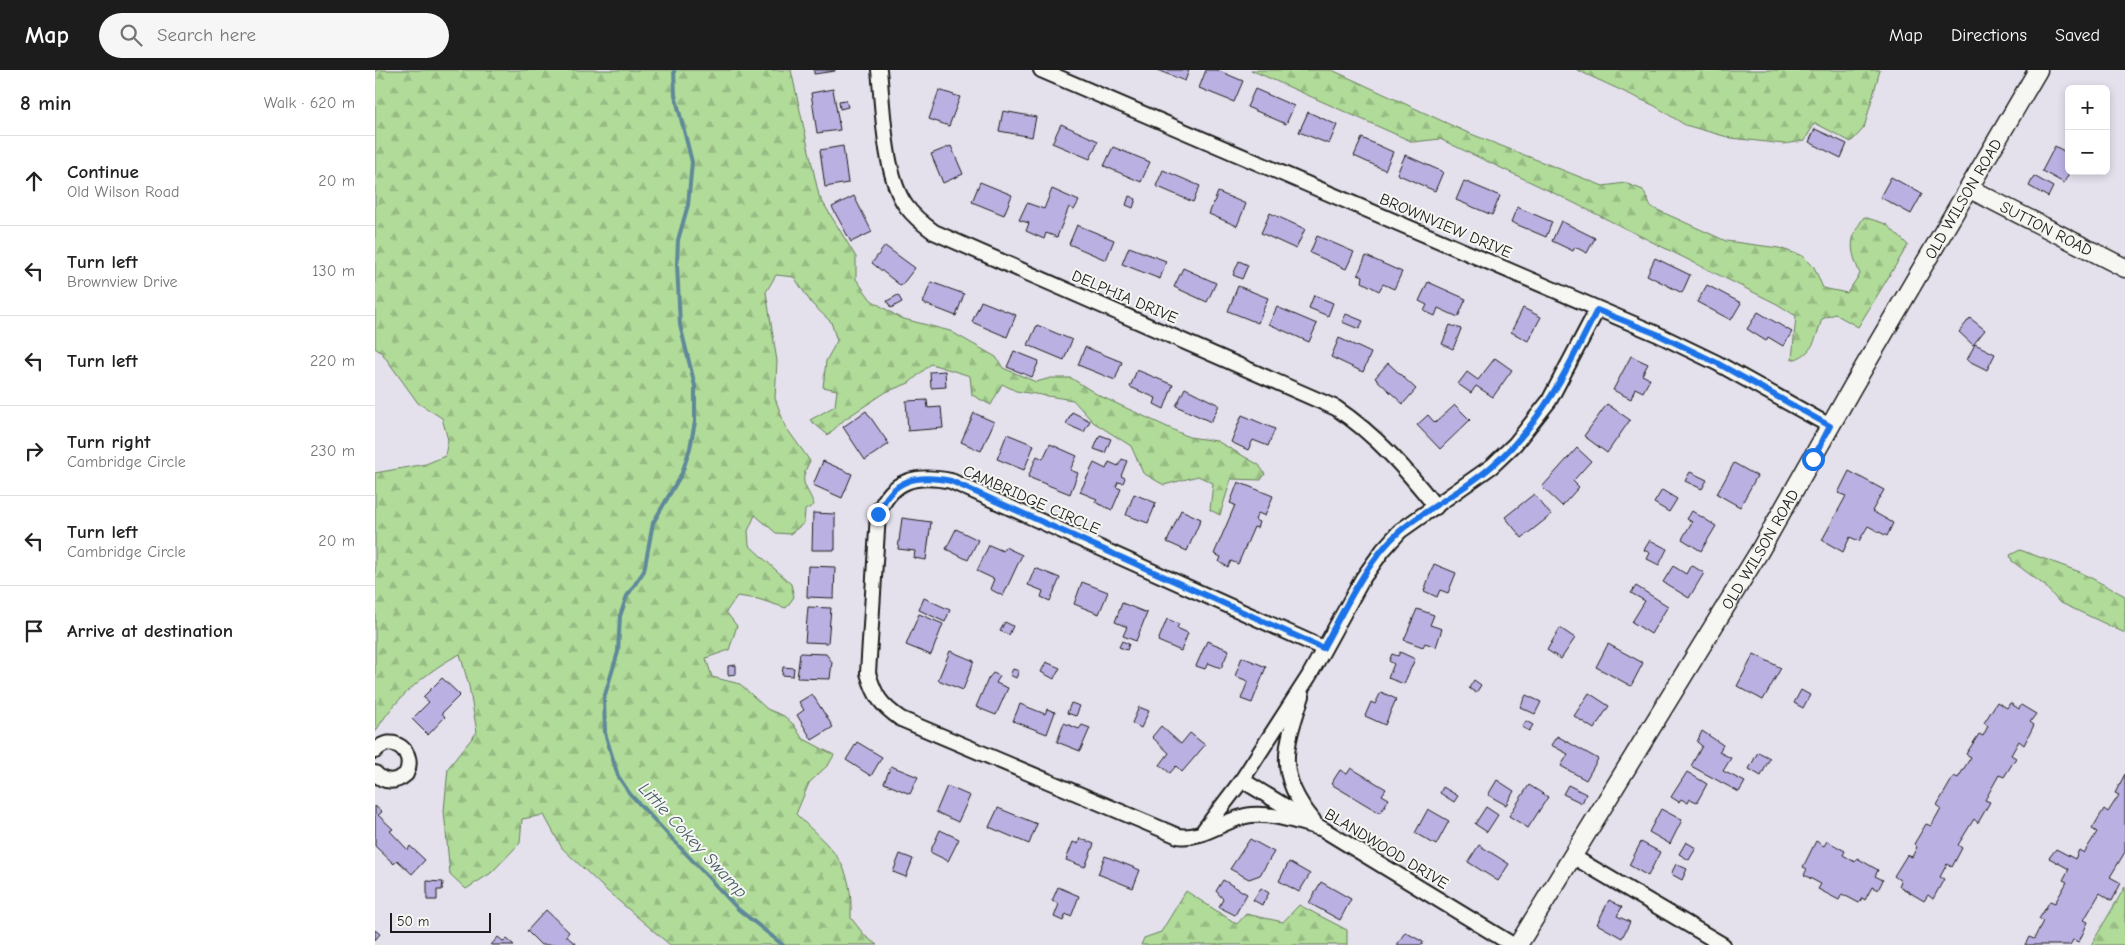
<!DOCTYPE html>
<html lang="en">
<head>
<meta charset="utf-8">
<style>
  body { margin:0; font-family:"Comic Neue",sans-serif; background:#f6f6f6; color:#222 }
  .controls { position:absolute; right:15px; top:15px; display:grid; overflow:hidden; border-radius:8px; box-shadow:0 2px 8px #0003 }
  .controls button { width:45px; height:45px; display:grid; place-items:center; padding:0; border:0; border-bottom:1px solid #e0e0e0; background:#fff; color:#222; font:25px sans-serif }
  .scale { position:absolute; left:15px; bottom:12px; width:101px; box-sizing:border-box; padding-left:5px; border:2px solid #1c1c1c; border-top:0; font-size:14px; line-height:18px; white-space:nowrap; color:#1c1c1c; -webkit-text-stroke:4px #f6f6f2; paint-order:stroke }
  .stop { position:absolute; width:15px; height:15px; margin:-11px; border:4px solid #1a73e8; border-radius:50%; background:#fff }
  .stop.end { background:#1a73e8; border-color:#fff; box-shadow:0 1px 5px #0008 }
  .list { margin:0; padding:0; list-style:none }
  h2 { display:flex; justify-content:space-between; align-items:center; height:65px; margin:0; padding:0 20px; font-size:21px }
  h2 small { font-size:16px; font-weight:400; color:#767676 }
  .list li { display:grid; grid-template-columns:32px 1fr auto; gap:15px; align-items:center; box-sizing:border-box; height:90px; padding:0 20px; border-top:1px solid #e0e0e0 }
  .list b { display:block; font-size:19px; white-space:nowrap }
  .list p { margin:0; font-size:16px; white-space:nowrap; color:#767676 }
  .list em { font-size:16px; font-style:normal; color:#767676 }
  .icon { flex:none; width:28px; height:28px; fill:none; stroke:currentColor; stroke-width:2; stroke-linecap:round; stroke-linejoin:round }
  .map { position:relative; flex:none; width:1750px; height:875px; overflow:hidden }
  header { display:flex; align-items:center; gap:30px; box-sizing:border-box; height:70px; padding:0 25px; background:#1c1c1c; color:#fff }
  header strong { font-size:24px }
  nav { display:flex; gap:28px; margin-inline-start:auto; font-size:18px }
  .search { width:350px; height:45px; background:#f6f6f6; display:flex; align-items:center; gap:12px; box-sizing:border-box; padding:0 18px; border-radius:28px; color:#767676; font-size:19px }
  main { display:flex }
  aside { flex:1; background:#fff }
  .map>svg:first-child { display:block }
  .forest { fill:url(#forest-firs); stroke:#667c5a }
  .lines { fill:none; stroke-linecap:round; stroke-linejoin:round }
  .stream { stroke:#5f8999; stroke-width:4 }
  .building { fill:#bab1e2; stroke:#1c1c1c }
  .minor-casing { stroke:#1c1c1c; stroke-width:18 }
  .tertiary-casing { stroke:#1c1c1c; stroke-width:21 }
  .minor { stroke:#f6f6f2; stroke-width:14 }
  .tertiary { stroke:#f6f6f2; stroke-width:18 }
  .route { stroke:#1a73e8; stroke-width:6 }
  .labels { text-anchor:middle; stroke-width:4; stroke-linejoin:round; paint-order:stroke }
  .street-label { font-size:16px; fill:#1c1c1c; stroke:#f6f6f2 }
  .water-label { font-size:18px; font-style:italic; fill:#435c65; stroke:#f6f6f2 }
</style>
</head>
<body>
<header>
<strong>Map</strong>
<div class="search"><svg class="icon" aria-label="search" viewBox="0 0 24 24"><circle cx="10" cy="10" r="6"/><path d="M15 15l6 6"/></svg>Search here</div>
<nav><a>Map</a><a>Directions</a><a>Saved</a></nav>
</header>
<main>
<aside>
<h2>8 min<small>Walk · 620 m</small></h2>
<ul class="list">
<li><svg class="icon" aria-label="ahead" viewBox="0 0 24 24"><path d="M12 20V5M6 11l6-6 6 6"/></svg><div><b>Continue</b><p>Old Wilson Road</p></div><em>20 m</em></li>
<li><svg class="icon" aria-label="left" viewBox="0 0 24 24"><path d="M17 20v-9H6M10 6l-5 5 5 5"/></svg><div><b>Turn left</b><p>Brownview Drive</p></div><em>130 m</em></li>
<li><svg class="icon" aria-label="left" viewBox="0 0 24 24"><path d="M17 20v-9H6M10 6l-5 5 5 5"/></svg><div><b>Turn left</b></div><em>220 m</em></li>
<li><svg class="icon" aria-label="right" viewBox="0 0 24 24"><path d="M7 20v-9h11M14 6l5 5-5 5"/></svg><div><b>Turn right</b><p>Cambridge Circle</p></div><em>230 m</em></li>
<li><svg class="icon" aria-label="left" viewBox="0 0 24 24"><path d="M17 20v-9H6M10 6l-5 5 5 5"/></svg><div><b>Turn left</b><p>Cambridge Circle</p></div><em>20 m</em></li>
<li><svg class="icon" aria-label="arrive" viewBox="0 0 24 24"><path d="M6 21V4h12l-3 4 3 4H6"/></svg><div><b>Arrive at destination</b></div></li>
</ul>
</aside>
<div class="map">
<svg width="1750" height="875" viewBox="0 0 1750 875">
  <defs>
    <pattern id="forest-firs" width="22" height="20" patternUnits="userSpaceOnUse" patternTransform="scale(1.25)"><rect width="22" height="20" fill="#b0db99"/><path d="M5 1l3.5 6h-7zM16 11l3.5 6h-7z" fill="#97bb83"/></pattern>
  </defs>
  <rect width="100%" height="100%" fill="#e4e1ed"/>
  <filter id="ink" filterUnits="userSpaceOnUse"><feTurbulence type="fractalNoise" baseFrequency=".02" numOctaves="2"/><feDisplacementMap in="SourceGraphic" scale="10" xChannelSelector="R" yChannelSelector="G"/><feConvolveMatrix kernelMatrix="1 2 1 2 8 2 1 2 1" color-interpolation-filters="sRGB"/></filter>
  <g filter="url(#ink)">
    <g class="forest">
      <path d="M0,0H416L444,126L481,187V209L496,230L525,248L575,261L621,287L628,298L661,312L676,308H696L723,325L814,367L842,371L884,395L890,404L886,410L856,409L845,445L835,440L838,413L823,406L789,415L768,403L756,376L718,352L698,330L641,321L627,314L616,335L597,325L595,306L556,294L534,313L511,322L470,349L453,365L435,350L460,336L462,320L448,317L451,291L462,271L456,252L437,234L419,207L401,205L391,222L402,291L400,328L410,356L435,391C422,415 432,414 439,435L430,440L429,453L415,464L401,463L380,445L373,461L374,475L416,514L419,527L411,538L383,529L362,526L351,542L362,556L354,580L331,588L337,607L365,614L392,639L409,646L419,655L427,668L459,685L454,694L434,713L421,744C458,781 478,791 476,848L490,866L502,875H295L231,820L187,778L169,745L147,749L145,773L116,803L91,819L75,804L69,741L73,698L102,662L94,616L85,584C54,599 16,632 0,663V403L51,394L70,386L73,370L67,348L43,333L7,283L0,278Z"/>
      <path d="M876,0H957L1091,62L1228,116L1250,113L1268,120L1276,137L1351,171L1404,178L1428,186L1439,197L1448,218L1472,223L1485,204C1475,179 1473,170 1489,147L1511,154L1533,175L1483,257L1460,244L1447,249C1440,269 1439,284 1417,290L1421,246L1402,234L1185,126L1065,69L1038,72Z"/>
      <path d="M1202,0H1505L1489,58L1476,72L1440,53L1429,71L1409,74L1356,68L1310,55L1280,36Z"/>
      <path d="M1645,480L1705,502L1750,526V563L1684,532L1669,515L1637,491L1635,485Z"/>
      <path d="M1750,817V875H1716Z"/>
      <path d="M811,821L862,854L871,844L908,852L924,835L972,860V875H766L769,868L786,862Z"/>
    </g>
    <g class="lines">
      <path class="stream" d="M299,0L300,25L317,92L313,135L303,170L302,194L305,255L320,316V352L315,378L307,403L278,453L269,501L252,526L245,546L243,582L229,628L230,663L243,706L255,724L363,839L408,875"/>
    </g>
    <g class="building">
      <path d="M439,0H460V1L439,4Z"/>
      <path d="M782,0H814L810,11Z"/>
      <path d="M831,0H842L868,11L859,32L824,18Z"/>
      <path d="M458,19L465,60L442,63L436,23Z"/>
      <path d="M880,19L919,36L911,54L872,37Z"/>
      <path d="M564,20L585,27L574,56L554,49Z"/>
      <path d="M471,30L473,37L465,39L464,31Z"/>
      <path d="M628,41L661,47L657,67L624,61Z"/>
      <path d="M933,42L962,55L954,74L924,62Z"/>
      <path d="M686,54L723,71L715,89L677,73Z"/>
      <path d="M1440,59L1472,74L1466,88L1434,72Z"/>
      <path d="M987,68L1018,82L1010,100L979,86Z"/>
      <path d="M468,76L473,113L450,117L445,80Z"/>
      <path d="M576,76L588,104L568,113L556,84Z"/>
      <path d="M1680,76L1694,84L1695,101L1689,113L1667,101Z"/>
      <path d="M738,77L775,92L766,112L729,96Z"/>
      <path d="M1030,85L1068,102L1060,121L1022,104Z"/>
      <path d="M788,100L825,116L818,132L781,116Z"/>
      <path d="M1659,106L1678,117L1673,127L1654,116Z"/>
      <path d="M1516,107L1547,124L1536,144L1505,127Z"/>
      <path d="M1089,111L1125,126L1117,145L1081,130Z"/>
      <path d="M605,112L637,125L629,145L597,132Z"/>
      <path d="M677,119L704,131L699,140L694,137L682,167L671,163L669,169L651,161L654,153L644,150L652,133L669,139Z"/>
      <path d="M843,122L871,134L862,156L834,144Z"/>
      <path d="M479,126L497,162L476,172L457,137Z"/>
      <path d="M754,126L761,129L758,138L751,135Z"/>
      <path d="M1142,137L1177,152L1171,167L1136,152Z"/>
      <path d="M895,143L930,159L921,179L886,163Z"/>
      <path d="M1186,151L1220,168L1212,183L1200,177L1198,181L1177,171Z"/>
      <path d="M702,155L739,170L731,190L694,174Z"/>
      <path d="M942,166L979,182L971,199L935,183Z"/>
      <path d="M510,176L540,198L526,216L497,193Z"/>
      <path d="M754,177L791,191L785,209L747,194Z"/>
      <path d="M991,186L1027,202L1019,219L1008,214L1004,221L987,212L988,206L983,204Z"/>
      <path d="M1280,188L1315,205L1307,223L1272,205Z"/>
      <path d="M864,191L873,195L867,209L858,205Z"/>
      <path d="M808,198L841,213L832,232L799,217Z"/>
      <path d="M556,212L589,224L581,246L548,233Z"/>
      <path d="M1053,212L1091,229L1083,247L1063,238L1060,246L1049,241L1052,235L1044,231Z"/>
      <path d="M1332,215L1366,233L1356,250L1322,232Z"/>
      <path d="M863,216L893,228L883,253L853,241Z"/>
      <path d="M523,225L527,232L516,238L512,231Z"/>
      <path d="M939,225L958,233L953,246L934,238Z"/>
      <path d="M606,231L641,245L632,267L597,252Z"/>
      <path d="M902,237L942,254L934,272L894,254Z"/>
      <path d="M1148,238L1166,247L1153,271L1136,262Z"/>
      <path d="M1383,242L1417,262L1408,276L1393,267L1391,271L1372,259Z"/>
      <path d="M971,244L988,251L984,259L967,252Z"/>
      <path d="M1595,248L1610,260L1598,275L1584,262Z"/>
      <path d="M662,255L697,270L689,290L653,275Z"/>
      <path d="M1075,255L1086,259L1078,279L1067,274Z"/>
      <path d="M964,268L996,283L988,302L956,287Z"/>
      <path d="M1600,274L1620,284L1612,300L1592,290Z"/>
      <path d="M710,277L747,292L740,310L703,295Z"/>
      <path d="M639,281L664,291L657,307L632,297Z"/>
      <path d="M1256,286L1273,294L1267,305L1275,309L1268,322L1260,318L1256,329L1238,320Z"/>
      <path d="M1120,288L1137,300L1118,327L1101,316L1096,323L1083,314L1092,302L1103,310Z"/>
      <path d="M1013,293L1041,319L1028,334L1000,308Z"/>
      <path d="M762,300L798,315L789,339L779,334L781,328L755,317Z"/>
      <path d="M570,301L571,317L556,318L555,302Z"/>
      <path d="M810,318L844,335L836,352L801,336Z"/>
      <path d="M552,330L553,338L566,337L568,358L533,361L531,331Z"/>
      <path d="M1232,334L1255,350L1232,383L1209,366Z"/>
      <path d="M1080,335L1095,350L1065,379L1042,355L1053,345L1060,353Z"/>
      <path d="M491,341L514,374L490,390L468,357Z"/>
      <path d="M697,342L715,351L709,362L691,354Z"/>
      <path d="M599,343L619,352L606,381L586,372Z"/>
      <path d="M867,345L900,359L893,376L878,370L873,380L856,372Z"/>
      <path d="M632,364L659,375L649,400L622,389Z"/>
      <path d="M725,365L736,369L730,383L719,379Z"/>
      <path d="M675,374L702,386L695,400L703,403L695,424L653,407L662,386L668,389Z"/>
      <path d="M1202,378L1216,391L1198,411L1204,417L1187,436L1167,417Z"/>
      <path d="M747,389L752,391L746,406L750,408L748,413L743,412L741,417L746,419L737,440L720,432L722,429L705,422L719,393L731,399L734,392L743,396Z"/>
      <path d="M448,391L477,404L467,428L438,415Z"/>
      <path d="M1359,393L1382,406L1365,437L1342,424Z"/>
      <path d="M1474,401L1509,420L1497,441L1518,453L1512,466L1493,456L1484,471L1475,467L1468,482L1447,470L1471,426L1463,423Z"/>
      <path d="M1315,402L1332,410L1327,419L1310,411Z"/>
      <path d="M863,412L898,426L890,446L883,443L880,450L884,452L882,458L879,457L863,494L856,491L853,497L844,492L846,487L839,484L860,435L855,433Z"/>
      <path d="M1287,420L1302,429L1294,442L1279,433Z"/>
      <path d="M759,424L781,433L773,453L751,445Z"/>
      <path d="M1159,424L1176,445L1147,468L1130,447Z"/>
      <path d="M806,440L826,449L812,481L792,472Z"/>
      <path d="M1317,441L1341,456L1326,481L1307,469L1317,452L1312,449Z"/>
      <path d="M438,443L460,444V480H437Z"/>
      <path d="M527,448L556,452L551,490L539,488L540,481L523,479Z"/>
      <path d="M581,459L603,470L593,490L571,479Z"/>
      <path d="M1275,470L1292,479L1284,495L1272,489L1275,483L1269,480Z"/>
      <path d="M614,475L628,481L630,477L647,485L628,526L615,519L619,509L602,501Z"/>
      <path d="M1059,494L1081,503L1073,523L1065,520L1062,527L1049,521Z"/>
      <path d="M1316,495L1329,503L1314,528L1288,512L1298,496L1311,504Z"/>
      <path d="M433,496L460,497L459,528L432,527Z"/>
      <path d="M660,498L685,508L675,531L666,527L668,521L653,515Z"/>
      <path d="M707,512L733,522L724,544L699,534Z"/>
      <path d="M1261,516L1293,536L1276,564L1257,552L1270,531L1256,523Z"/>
      <path d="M549,528L575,540L570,552L544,540Z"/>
      <path d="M747,533L772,543L761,571L748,566L752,557L740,552Z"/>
      <path d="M433,537L456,538L453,573L430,572Z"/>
      <path d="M1042,539L1059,545L1055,555L1067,559L1061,577L1050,573L1048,577L1029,570Z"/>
      <path d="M544,544L568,554L556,585L531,575Z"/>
      <path d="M792,549L804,554L802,558L813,563L806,581L783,571Z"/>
      <path d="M630,552L638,556L634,565L625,561Z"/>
      <path d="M1185,558L1200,568L1186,589L1172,580Z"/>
      <path d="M747,571L754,574L752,580L744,577Z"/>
      <path d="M832,571L854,580L846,598L833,593L830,599L821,596Z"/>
      <path d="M1233,574L1268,593L1256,616L1221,597Z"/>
      <path d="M575,581L599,591L588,620L563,610Z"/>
      <path d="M1025,582L1040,589L1029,614L1013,608L1019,594L1014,591L1017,584L1023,586Z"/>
      <path d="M425,583L451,584L457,592L455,609L422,608Z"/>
      <path d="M1379,584L1406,598L1388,630L1362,616Z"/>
      <path d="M867,587L891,597L877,633L866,629L873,611L860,606Z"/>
      <path d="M671,592L685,598L679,609L666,602Z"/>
      <path d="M361,595V604L353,605V596Z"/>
      <path d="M408,597L419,598L418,606L407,605Z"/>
      <path d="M638,599L644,601L641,608L635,605Z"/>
      <path d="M618,603L625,606L621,613L633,618L621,645L601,637L613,609Z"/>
      <path d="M67,608L85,625L67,643L70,647L53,665L37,649L54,632L48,627Z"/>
      <path d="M1099,610L1106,615L1101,623L1094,618Z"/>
      <path d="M1426,620L1435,625L1428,638L1419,633Z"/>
      <path d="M1006,622L1021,629L1010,655L990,646L996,632L1000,634Z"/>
      <path d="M1214,623L1234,636L1219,659L1199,646Z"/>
      <path d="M437,624L458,657L437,670L422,645L429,640L424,632Z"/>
      <path d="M1151,625L1166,632L1160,644L1145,637Z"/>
      <path d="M1622,632L1632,638L1635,633L1644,639L1646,635L1661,644L1655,652L1659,655L1649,675L1644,671L1636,685L1641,688L1629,707L1624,705L1610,730L1615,732L1603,753L1599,749L1583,775L1587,778L1577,797L1572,794L1565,807L1569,809L1558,829L1553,825L1549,831L1524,816L1526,811L1519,806L1532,785L1537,787L1542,777L1539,774L1551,754L1556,756L1566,738L1562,735L1579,706L1583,708L1596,687L1591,684L1604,664L1608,666L1613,656L1609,653Z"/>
      <path d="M696,633L705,636L701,646L692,643Z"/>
      <path d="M645,634L670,644L672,639L680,642L672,664L638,651Z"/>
      <path d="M764,637L774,641L766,658L757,653Z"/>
      <path d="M1151,651L1158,655L1154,661L1147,657Z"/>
      <path d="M689,653L704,659L707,655L715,658L705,681L682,672Z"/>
      <path d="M786,656L806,674L815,663L830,675L807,702L801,696L795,703L785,695L794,683L777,667Z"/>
      <path d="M1327,661L1348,675L1344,682L1356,688L1348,701L1370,712L1364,722L1316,696L1327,676L1322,672Z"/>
      <path d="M1182,666L1223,689L1211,710L1186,696L1193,684L1176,675Z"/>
      <path d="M482,672L507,687L496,706L471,690Z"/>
      <path d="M1383,682L1395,688L1386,706L1374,699Z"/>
      <path d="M516,696L543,707L535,724L509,713Z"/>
      <path d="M976,698L1011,719L1007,725L1014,729L1005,743L956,714L965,700L972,704Z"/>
      <path d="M1312,702L1332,714L1322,732L1315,729L1313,733L1306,729L1304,732L1296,727Z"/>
      <path d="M1750,704V782L1735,807L1746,813L1737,831L1725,823L1709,850L1713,852L1704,872L1698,870L1695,875H1650L1654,867L1659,869L1668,851L1664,849L1675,831L1680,833L1692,812L1688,810L1694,799L1674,788L1681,779L1700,789L1704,780L1709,783L1722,762L1717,759L1729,739L1733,742L1744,725L1740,723Z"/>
      <path d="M1122,710L1139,721L1131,735L1113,725Z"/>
      <path d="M1154,715L1173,727L1153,758L1134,746Z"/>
      <path d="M1193,715L1211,724L1207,733L1188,724Z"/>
      <path d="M572,716L595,726L583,752L561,742Z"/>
      <path d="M1068,717L1083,726L1079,732L1065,723Z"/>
      <path d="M0,736L7,742L3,745L18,759L15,761L33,780L35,776L50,790L37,804L22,790L19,794L0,776Z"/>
      <path d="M1111,737L1123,745L1112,762L1100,754Z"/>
      <path d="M623,738L662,754L654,774L614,757Z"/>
      <path d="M1053,739L1074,751L1061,775L1040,763Z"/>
      <path d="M1286,739L1307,750L1295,774L1274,762Z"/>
      <path d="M565,760L584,769L573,791L555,782Z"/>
      <path d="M705,768L719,774L710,797L691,790L698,772L703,774Z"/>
      <path d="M875,769L899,782L885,805L874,809L855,799Z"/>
      <path d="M1441,771L1449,776L1452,771L1470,781L1468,785L1480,792L1482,788L1503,800L1500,806L1508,810L1503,820L1497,817L1490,830L1487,828L1484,833L1467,824L1464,830L1443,819L1446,814L1429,805L1432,799L1428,797Z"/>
      <path d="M1266,772L1285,782L1273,806L1254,795Z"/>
      <path d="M1311,772L1321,778L1314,790L1304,784Z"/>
      <path d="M1104,775L1134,794L1123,811L1093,792Z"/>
      <path d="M525,784L538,789L531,807L518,802Z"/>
      <path d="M730,786L765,800L758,818L723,804Z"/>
      <path d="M914,792L935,804L924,822L904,811Z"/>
      <path d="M1301,794L1312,799L1307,810L1296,804Z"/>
      <path d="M848,810L872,824L860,845L844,837L848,829L841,821Z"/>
      <path d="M52,811L68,812L67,820H62V830H52Z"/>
      <path d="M946,812L976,829L965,850L934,833Z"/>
      <path d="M683,817L704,826L696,847L691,844L688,851L679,847L684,834L677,831Z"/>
      <path d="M886,818L894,823L887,835L878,830Z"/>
      <path d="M1234,830L1247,837L1242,846L1255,852L1247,868L1222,854Z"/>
      <path d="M171,840L194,862L191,866L202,875H166L152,861Z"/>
      <path d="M0,860L5,864L0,870Z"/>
      <path d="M1030,862L1048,872L1047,875H1022Z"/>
      <path d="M123,867L129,872L132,869L139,875H116Z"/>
    </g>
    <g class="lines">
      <defs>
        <g id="minor">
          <path d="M504,0C508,37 509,106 531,136C539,147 548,154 559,162L961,338C1001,365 1031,399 1061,437"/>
          <path d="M666,0L1282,264L1342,293L1455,356"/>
          <path d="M927,626C910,677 900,704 938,750"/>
          <path d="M0,681C17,662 42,682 31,704C21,713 9,713 0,703"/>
          <path d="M867,710L1138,875"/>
          <path d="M945,758C923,752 898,743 876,745C850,748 829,770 803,766L526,649C506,635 500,627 493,603L503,444C517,409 541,404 576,411L948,578"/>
          <path d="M829,760L867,710L934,606L988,508L1008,480L1025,461L1117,396L1140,374L1174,331L1222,240"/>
          <path d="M1197,786L1348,875"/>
        </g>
        <g id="tertiary">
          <path id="s1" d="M1595,119L1750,198"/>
          <path id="s2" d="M1143,875L1384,482L1478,316L1663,0"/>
        </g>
      </defs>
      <use href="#minor" class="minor-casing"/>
      <use href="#tertiary" class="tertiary-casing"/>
      <use href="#minor" class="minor"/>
      <use href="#tertiary" class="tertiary"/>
    </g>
  </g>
  <g class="lines" filter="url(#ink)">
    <path class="route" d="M503,444C517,409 541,404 576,411L948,578C970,539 991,491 1025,461C1053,437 1089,421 1117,396C1167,353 1194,297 1222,240L1282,264L1342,293L1455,356L1438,389"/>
  </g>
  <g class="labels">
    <g class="street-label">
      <text dy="6" stroke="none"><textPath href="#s2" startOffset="869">OLD WILSON ROAD</textPath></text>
      <text transform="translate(1071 155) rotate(23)" y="6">BROWNVIEW DRIVE</text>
      <text dy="6" stroke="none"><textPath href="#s1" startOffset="86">SUTTON ROAD</textPath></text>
      <text transform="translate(750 226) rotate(23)" y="6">DELPHIA DRIVE</text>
      <text transform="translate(657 429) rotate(24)" y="6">CAMBRIDGE CIRCLE</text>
      <text dy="6" stroke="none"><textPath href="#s2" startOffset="464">OLD WILSON ROAD</textPath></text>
      <text transform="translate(1012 778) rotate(31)" y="6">BLANDWOOD DRIVE</text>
    </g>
    <g class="water-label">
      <text transform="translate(318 770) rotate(47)" y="6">Little Cokey Swamp</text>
    </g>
  </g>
</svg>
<div class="controls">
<button>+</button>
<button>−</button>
</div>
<div class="scale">50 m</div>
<div class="stop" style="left:1438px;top:389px"></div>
<div class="stop end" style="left:503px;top:444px"></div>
</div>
</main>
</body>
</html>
